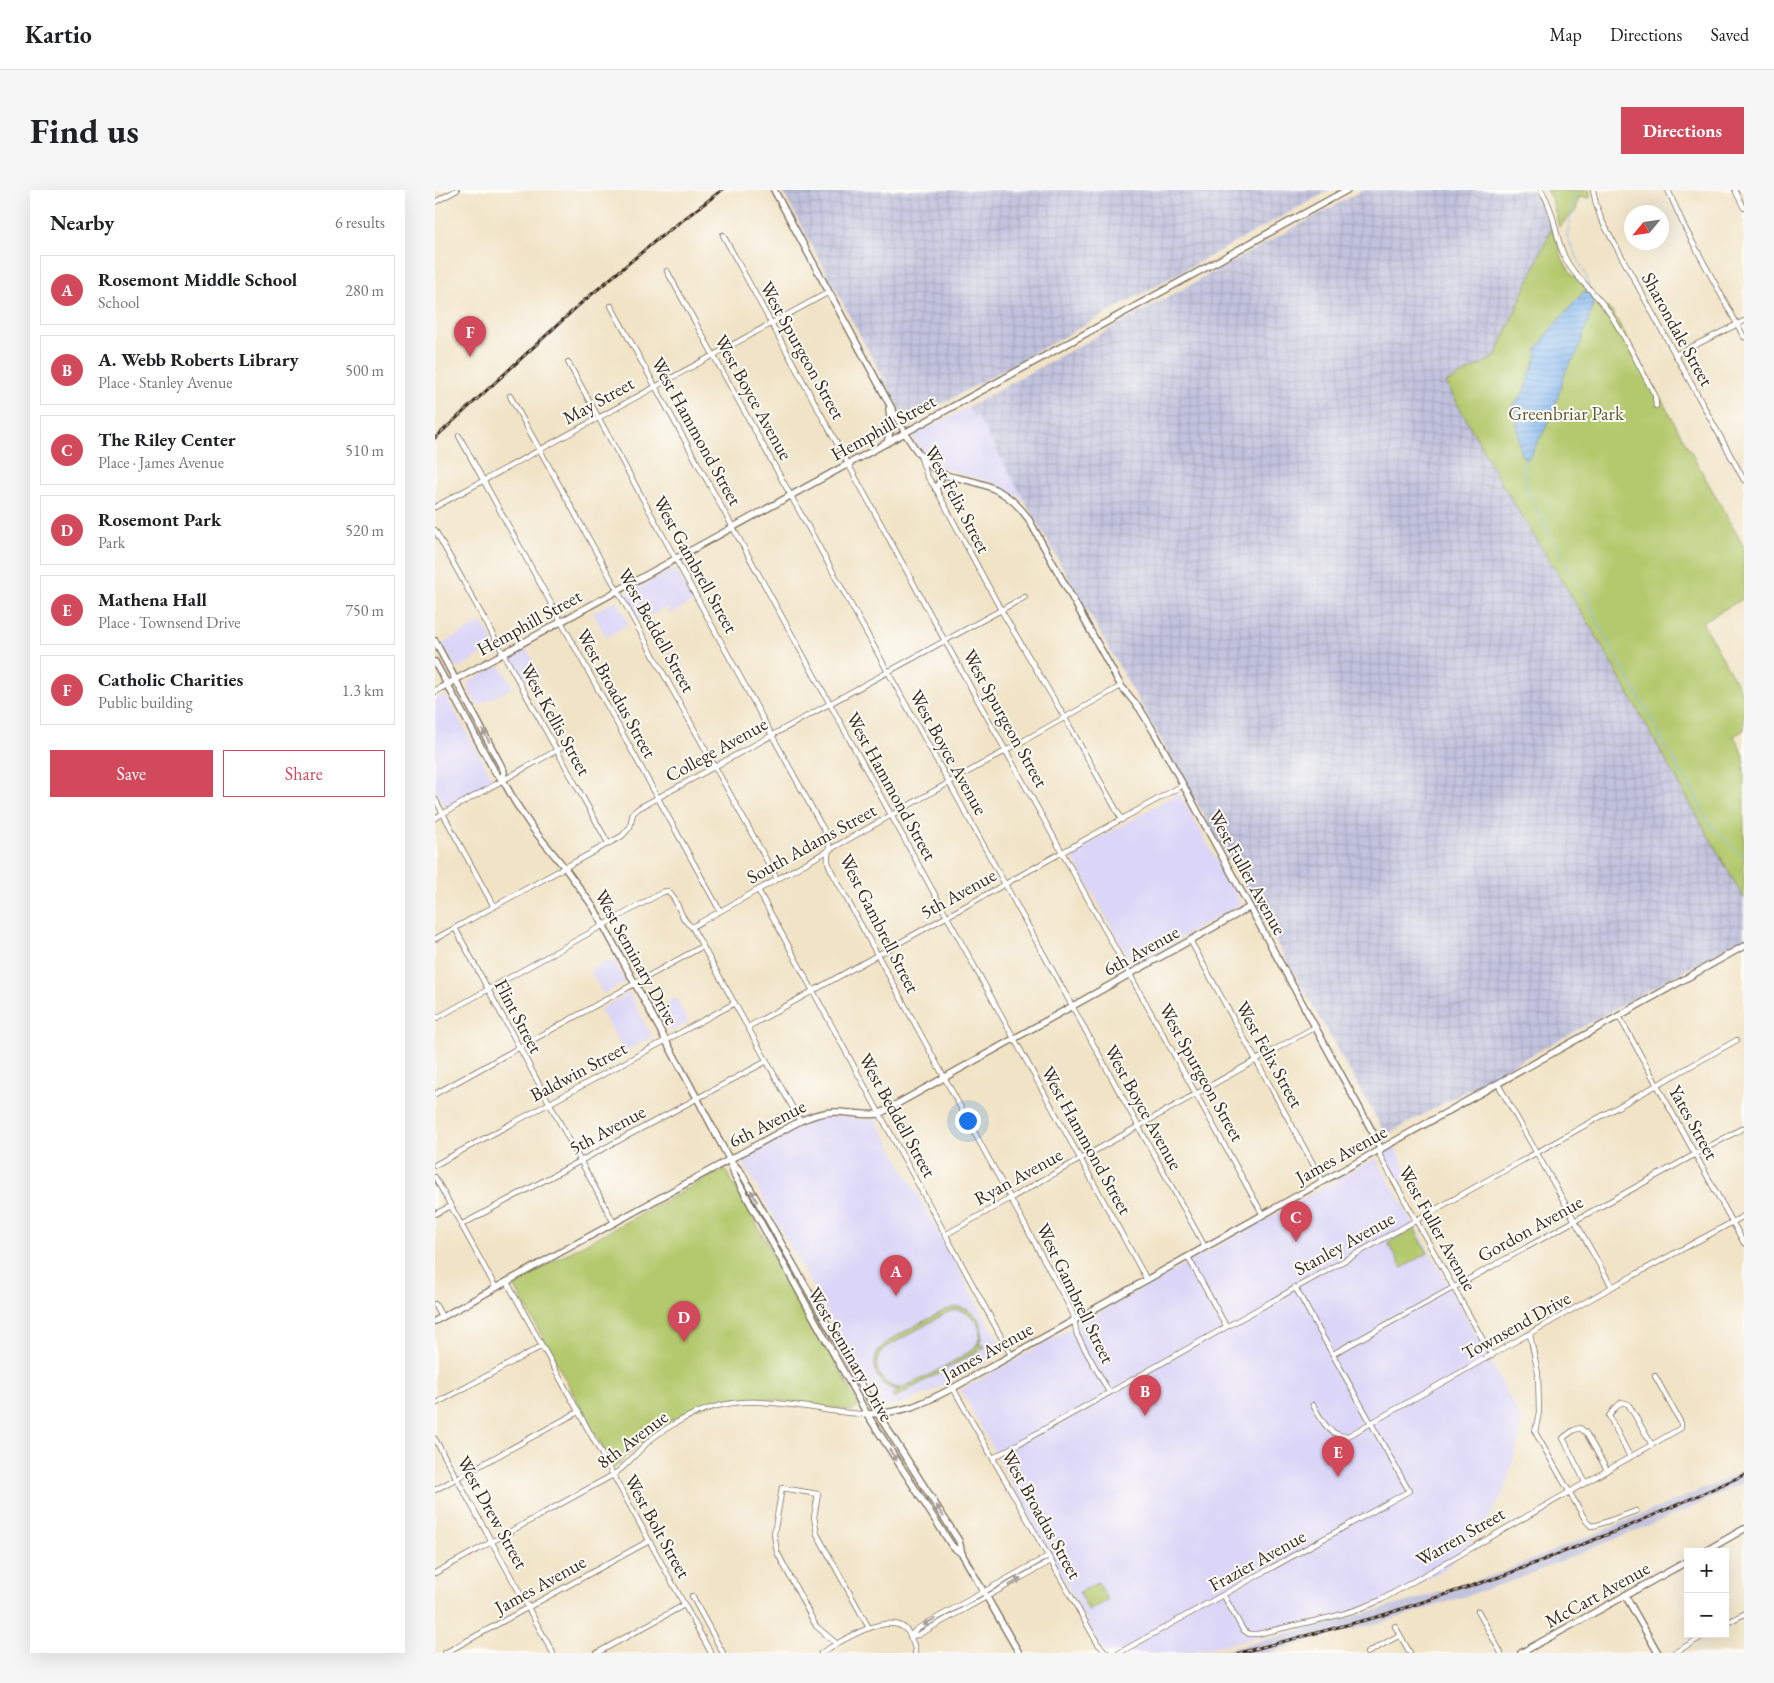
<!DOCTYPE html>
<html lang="en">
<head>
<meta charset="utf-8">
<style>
  body { margin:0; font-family:"EB Garamond",serif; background:#f6f6f6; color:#202124 }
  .controls { position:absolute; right:15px; bottom:15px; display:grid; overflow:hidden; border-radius:0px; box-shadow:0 5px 20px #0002 }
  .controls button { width:45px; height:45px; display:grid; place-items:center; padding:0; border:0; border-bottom:1px solid #e0e0e0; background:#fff; color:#202124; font:25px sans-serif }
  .compass { position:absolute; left:1189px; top:15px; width:45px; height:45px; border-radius:50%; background:#fff; box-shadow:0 5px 20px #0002; rotate:241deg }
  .you { position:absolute; left:532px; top:930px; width:18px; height:18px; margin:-12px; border:4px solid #fff; border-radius:50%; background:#1a73e8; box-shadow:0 0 0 8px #1a73e833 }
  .badge { display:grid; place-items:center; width:32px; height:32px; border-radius:50%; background:#d1495b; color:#fff; font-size:16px; font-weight:700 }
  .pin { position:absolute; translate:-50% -41px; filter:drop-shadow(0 1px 2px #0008) }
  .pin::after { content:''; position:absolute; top:26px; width:18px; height:15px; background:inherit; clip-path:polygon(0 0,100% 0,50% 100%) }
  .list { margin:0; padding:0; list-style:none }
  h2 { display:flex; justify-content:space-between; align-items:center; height:65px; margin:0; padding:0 20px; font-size:21px }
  h2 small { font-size:16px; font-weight:400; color:#757577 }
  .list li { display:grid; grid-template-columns:32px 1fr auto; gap:15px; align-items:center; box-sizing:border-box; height:70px; margin:0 10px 10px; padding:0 10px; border:1px solid #e0e0e0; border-radius:0px }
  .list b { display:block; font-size:19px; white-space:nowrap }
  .list p { margin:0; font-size:16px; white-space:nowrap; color:#757577 }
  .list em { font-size:16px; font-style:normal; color:#757577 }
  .actions { display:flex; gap:10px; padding:15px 20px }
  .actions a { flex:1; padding:11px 0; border:1px solid #d1495b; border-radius:0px; text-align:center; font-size:18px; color:#d1495b }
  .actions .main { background:#d1495b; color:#fff }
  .map { position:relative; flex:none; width:1309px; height:1463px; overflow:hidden; border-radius:0px }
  header { display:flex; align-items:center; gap:30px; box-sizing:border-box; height:70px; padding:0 25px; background:#fff; border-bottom:1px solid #e0e0e0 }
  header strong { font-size:24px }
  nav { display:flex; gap:28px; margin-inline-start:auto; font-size:18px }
  .intro { display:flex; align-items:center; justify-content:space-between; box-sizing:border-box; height:120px; padding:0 30px }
  h1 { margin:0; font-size:35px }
  .button { padding:12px 22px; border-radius:0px; background:#d1495b; color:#fff; font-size:18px; font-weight:700 }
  main { display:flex; gap:30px; padding:0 30px }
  aside { flex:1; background:#fff; border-radius:0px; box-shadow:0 5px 20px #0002 }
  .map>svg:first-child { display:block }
  .built { fill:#dbd6f7 }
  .industrial { fill:url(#industrial-grid) }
  .railway { fill:#c1c2dd }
  .green { fill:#b4c96d; stroke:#787a46; fill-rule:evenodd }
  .water { fill:url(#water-rules); stroke:#607188 }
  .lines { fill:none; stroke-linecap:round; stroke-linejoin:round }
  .stream { stroke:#84b8f2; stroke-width:1 }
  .street-casing { stroke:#7b6b59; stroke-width:6 }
  .secondary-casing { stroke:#7b6b59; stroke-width:8 }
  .street { stroke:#fff; stroke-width:4.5 }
  .secondary { stroke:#fff; stroke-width:5.5 }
  .rail-casing { stroke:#3b2a1e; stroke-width:3 }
  .rail { stroke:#fdfcf7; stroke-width:1; stroke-dasharray:4; stroke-linecap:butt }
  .oneway { fill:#a79f9a }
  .labels { text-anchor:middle; stroke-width:4; stroke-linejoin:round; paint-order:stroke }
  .street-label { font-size:19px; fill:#3b2a1e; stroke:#fdfcf7 }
  .park-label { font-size:19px; fill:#5f5a36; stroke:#fdfcf7 }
</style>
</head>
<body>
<header>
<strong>Kartio</strong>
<nav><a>Map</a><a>Directions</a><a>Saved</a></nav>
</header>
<div class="intro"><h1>Find us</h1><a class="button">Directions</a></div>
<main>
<aside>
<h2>Nearby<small>6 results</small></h2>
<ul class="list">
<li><span class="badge">A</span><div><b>Rosemont Middle School</b><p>School</p></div><em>280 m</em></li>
<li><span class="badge">B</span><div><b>A. Webb Roberts Library</b><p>Place · Stanley Avenue</p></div><em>500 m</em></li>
<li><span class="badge">C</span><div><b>The Riley Center</b><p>Place · James Avenue</p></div><em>510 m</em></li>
<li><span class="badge">D</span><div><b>Rosemont Park</b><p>Park</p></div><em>520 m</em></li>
<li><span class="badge">E</span><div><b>Mathena Hall</b><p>Place · Townsend Drive</p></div><em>750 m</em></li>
<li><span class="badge">F</span><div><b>Catholic Charities</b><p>Public building</p></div><em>1.3 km</em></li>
</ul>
<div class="actions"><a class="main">Save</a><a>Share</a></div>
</aside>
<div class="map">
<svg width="1309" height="1463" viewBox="0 0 1309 1463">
  <defs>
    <pattern id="industrial-grid" width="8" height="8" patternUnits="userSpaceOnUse" patternTransform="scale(1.25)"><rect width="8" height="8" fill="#c1c2dd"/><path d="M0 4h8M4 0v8" fill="none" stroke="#a7a7bd"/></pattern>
    <pattern id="water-rules" width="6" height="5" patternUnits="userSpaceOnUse" patternTransform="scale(1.25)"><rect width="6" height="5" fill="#84b8f2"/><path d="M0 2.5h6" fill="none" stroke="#6d96c3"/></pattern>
  </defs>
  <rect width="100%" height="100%" fill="#fdfcf7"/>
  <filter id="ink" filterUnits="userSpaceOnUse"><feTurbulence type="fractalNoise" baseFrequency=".02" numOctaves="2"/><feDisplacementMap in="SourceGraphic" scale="10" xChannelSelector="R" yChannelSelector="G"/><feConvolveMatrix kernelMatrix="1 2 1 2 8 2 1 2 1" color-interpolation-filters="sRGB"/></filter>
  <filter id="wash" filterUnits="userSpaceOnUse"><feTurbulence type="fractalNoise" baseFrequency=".0096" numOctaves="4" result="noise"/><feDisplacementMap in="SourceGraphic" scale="20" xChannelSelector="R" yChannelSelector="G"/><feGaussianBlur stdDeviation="1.12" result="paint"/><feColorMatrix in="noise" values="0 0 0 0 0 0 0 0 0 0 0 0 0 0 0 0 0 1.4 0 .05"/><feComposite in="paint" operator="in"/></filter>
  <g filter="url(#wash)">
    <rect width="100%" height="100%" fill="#f1e3c6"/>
    <g class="built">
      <path d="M533,217L538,226L542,225L590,311L567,296L505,277L483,256L478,246Z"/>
      <path d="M240,378L258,411L235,424L231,417L205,431L190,405Z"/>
      <path d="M181,410L194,434L171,447L158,423Z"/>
      <path d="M47,432L60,456L58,458L23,478L20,477L8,453Z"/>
      <path d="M91,459L105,483L89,491L77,469L79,466Z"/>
      <path d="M65,475L78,497L45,515L41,513L33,498L34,492Z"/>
      <path d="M8,505L11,506L58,589L57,592L10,617L0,599V509Z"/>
      <path d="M744,603L806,714L698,775L636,664Z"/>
      <path d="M178,769L191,792L168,804L155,780Z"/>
      <path d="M194,803L217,847L189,862L165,819Z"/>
      <path d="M241,808L254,832L236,842L223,818Z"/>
      <path d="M400,925L429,930L441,929L569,1161L496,1202L464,1214L445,1216L306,969L371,933L387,927Z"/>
      <path d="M960,958L975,986L963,992L948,965Z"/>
      <path d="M941,968L1015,1097L1087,1230L1084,1251L1068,1304L1046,1341L1012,1378L944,1417L850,1442L750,1463H669L526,1200Z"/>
    </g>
    <g class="industrial">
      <path d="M347,0H895L472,233Z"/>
      <path d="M928,0H1098L1117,37L1060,167L1011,193L1067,294L1160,444L1309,709V748L951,945L590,311L542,225L538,226L533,217Z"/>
    </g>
    <path class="railway" d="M1309,1281V1292L1295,1299L1258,1317L1080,1390L969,1426L831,1463H781L983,1409L1065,1383L1276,1296Z"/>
    <g class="green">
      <path d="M1111,0H1155V8L1144,7L1141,21L1124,37L1117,10Z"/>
      <path d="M1117,37L1128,70L1137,85L1178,123L1309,357V408L1267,432L1309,506V540L1299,546L1309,565V709L1160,444L1067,294L1011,193L1060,167Z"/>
      <path d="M290,979L424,1215V1217L418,1221L328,1208L284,1212L258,1220L237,1230L217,1243L179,1278L78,1093L287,980Z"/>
      <path d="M979,1038L993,1063L967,1078L953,1053Z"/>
      <path d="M525,1117C544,1121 552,1139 543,1156L548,1154L550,1157L459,1208L457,1205L465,1200C454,1199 445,1194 441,1183C438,1175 439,1165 446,1158C455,1147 495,1129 510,1120L517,1118ZM521,1120C540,1121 553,1142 539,1158C532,1165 474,1197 465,1198C456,1198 448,1192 444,1184C440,1175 442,1167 448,1159L511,1123Z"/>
      <path d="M663,1392L673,1410L654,1421L644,1403Z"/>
    </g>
    <path class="water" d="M1152,101L1157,106L1158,111L1157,120L1142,163L1131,180L1117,226L1097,263L1093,269L1089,268L1085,262L1080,218L1077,215C1089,211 1098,175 1102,164L1100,160L1105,155L1115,140L1147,104Z"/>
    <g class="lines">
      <g class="stream">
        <path d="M1141,0L1132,47L1151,85L1154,96"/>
        <path d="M1091,269L1089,278L1092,301L1134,379L1152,406L1163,433L1224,543L1227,553L1237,564L1243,579L1256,596L1269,625L1278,638L1309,668"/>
      </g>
    </g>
  </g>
  <g filter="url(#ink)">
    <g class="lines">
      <defs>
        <g id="street">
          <path d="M1106,0C1122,24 1119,51 1134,75C1145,92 1162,104 1173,121C1191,147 1204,177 1220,205L1221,216"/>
          <path d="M1158,0L1161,14L1166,29L1309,290"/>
          <path d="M1233,0L1250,38L1309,147"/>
          <path d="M1300,0L1309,18"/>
          <path d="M0,12L22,0"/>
          <path d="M288,45L510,451L828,1025"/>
          <path d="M232,81L770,1057"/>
          <path d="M176,116L712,1090"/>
          <path d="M1240,165L1309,131"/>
          <path d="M133,172L385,633C389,640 395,649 394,657C393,668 391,669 396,680L632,1112L638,1124L642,1145L674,1202"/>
          <path d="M75,206L342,689"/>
          <path d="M24,246L285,721"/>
          <path d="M486,268L492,286L501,299L566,420L630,528L687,630"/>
          <path d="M0,317L394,102"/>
          <path d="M0,340L173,653"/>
          <path d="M0,609L59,717"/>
          <path d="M0,628L135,553"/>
          <path d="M323,700L576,1165"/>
          <path d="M257,737L686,496"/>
          <path d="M20,738L179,1033"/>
          <path d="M0,749L187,646L195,637L198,623L204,618L590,407"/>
          <path d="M755,750L888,992"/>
          <path d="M1184,826L1309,1053"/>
          <path d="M0,829L228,702L232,701C244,709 244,729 257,737L365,931"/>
          <path d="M313,837L748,595"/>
          <path d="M1063,894L1177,1097"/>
          <path d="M0,904L268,756"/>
          <path d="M945,960V966L1057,1166"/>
          <path d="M0,975L300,813"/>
          <path d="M0,987L61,1098"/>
          <path d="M0,1024L16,1016"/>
          <path d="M26,1035L332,871"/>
          <path d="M510,1045L880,837"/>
          <path d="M753,1067L791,1136"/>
          <path d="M72,1092L276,1463"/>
          <path d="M0,1114L7,1127"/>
          <path d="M1095,1145L1103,1183L1104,1222L1100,1242L1151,1331L1156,1336L1162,1335L1201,1321"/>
          <path d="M898,1164L1308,938"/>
          <path d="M518,1198L663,1454L672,1463"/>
          <path d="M0,1214L107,1156"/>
          <path d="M878,1215C886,1229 894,1247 913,1246L1177,1097L1309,1026"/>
          <path d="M0,1249L118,1463"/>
          <path d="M1195,1267L1174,1226L1179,1219L1187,1212L1193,1214L1195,1217L1217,1255"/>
          <path d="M558,1268L1302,850"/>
          <path d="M1150,1292L1128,1248L1139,1240L1145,1238L1151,1243L1172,1280"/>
          <path d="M0,1300L143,1222"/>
          <path d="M0,1383L178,1285C191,1277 199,1265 211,1254C219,1246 230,1239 239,1234C286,1207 320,1209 372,1217C392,1220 411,1224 432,1224"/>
          <path d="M257,1406L288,1463"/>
          <path d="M789,1406L808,1440L814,1444H823C864,1433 907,1428 946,1410L1246,1238V1233L1220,1186"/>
          <path d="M1043,1421L1066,1463"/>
          <path d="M1290,1434L1309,1424"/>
          <path d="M960,1436L975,1463"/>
          <path d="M475,1446L483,1445L616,1371"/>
          <path d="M475,1446L482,1439L613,1366"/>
          <path d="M402,1454L381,1436L342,1362L339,1344L347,1298L383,1304L379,1327L382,1344L434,1438"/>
          <path d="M10,1463L214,1351"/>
          <path d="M162,1463L249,1415"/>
          <path d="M386,1463C405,1452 464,1413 476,1448C478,1454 481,1457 480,1463"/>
          <path d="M684,1463L974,1301L860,1097"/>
          <path d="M932,1463L965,1445"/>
          <path d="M1239,1463L1272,1444"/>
        </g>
        <g id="secondary">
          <path d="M339,0L470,243C480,259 489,274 506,283C513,287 524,288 532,290C559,296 576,305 593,328L686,496L705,519L722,547L943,952L945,960"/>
          <path d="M452,253L456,237L454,219"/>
          <path d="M501,299L508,284"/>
          <path d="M0,451L60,564L69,581L68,590"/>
          <path d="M0,472L61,584L68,590L80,612L98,639L130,678L159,718L262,908L294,969L300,986L432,1224L517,1356L527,1364"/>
          <path d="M0,501L912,0"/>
          <path d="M296,971L306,982L443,1224L524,1351L527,1364L584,1463"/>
          <path d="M0,1131L365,931C377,926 387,922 400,922C415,922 429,926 444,924L815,717"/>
          <path d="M432,1224C469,1223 487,1214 518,1198L1309,756"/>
          <path d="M1269,1362L1309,1339"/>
          <path d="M1190,1405L1223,1463"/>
          <path d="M1086,1463L1253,1371"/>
        </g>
      </defs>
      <use href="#street" class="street-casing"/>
      <use href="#secondary" class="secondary-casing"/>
      <use href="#street" class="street"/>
      <use href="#secondary" class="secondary"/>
      <defs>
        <g id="rail">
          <path d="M0,248L144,115L219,52L287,0"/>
          <path d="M804,1463L942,1427L1070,1385L1194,1336L1309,1285"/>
        </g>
      </defs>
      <use href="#rail" class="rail-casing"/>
      <use href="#rail" class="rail"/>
    </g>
    <defs><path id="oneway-solid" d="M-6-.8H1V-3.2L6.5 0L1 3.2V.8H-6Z" transform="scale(1.25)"/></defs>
    <g class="oneway">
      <use href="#oneway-solid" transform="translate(51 546) rotate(-118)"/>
      <use href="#oneway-solid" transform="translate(319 1006) rotate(-119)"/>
      <use href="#oneway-solid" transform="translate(458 1265) rotate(57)"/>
      <use href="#oneway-solid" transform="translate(505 1321) rotate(-122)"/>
      <use href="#oneway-solid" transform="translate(580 1392) rotate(-29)"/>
      <use href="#oneway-solid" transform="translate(494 1432) rotate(151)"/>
    </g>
  </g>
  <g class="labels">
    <g class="street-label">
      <text transform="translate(1243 139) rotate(61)" y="7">Sharondale Street</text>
      <text transform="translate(368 160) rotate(61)" y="7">West Spurgeon Street</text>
      <text transform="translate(319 207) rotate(61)" y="7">West Boyce Avenue</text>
      <text transform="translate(163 210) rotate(-29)" y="7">May Street</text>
      <text transform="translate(448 237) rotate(-29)" y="7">Hemphill Street</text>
      <text transform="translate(262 241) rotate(61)" y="7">West Hammond Street</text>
      <text transform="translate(523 309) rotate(62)" y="7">West Felix Street</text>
      <text transform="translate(261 374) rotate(61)" y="7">West Gambrell Street</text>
      <text transform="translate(94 432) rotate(-29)" y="7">Hemphill Street</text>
      <text transform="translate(222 440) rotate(61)" y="7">West Beddell Street</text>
      <text transform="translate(182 503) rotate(61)" y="7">West Broadus Street</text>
      <text transform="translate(571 528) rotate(61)" y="7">West Spurgeon Street</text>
      <text transform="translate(121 529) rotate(61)" y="7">West Kellis Street</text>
      <text transform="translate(281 559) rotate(-29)" y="7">College Avenue</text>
      <text transform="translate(514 562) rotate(61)" y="7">West Boyce Avenue</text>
      <text transform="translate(457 596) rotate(61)" y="7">West Hammond Street</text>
      <text transform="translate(376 653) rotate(-29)" y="7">South Adams Street</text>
      <text transform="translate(813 682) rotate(61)" y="7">West Fuller Avenue</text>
      <text transform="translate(523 703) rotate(-29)" y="7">5th Avenue</text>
      <text transform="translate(445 733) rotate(63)" y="7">West Gambrell Street</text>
      <text transform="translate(706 760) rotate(-29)" y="7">6th Avenue</text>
      <text transform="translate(202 767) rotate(61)" y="7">West Seminary Drive</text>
      <text transform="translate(84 826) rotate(62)" y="7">Flint Street</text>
      <text transform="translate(835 864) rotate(61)" y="7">West Felix Street</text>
      <text transform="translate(143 881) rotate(-28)" y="7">Baldwin Street</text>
      <text transform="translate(767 882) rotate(61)" y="7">West Spurgeon Street</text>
      <text transform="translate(709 917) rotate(61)" y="7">West Boyce Avenue</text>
      <text transform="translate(463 925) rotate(61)" y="7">West Beddell Street</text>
      <text transform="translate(1259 932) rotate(61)" y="7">Yates Street</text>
      <text transform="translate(332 933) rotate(-27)" y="7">6th Avenue</text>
      <text transform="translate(172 939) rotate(-28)" y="7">5th Avenue</text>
      <text transform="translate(652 950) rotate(61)" y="7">West Hammond Street</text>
      <text transform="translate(906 964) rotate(-29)" y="7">James Avenue</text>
      <text transform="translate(583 986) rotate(-29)" y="7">Ryan Avenue</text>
      <text transform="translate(1003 1038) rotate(61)" y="7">West Fuller Avenue</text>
      <text transform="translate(1095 1038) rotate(-29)" y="7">Gordon Avenue</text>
      <text transform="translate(909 1053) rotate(-29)" y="7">Stanley Avenue</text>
      <text transform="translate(641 1103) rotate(64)" y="7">West Gambrell Street</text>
      <text transform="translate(1081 1135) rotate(-29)" y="7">Townsend Drive</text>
      <text transform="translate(552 1161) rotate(-29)" y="7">James Avenue</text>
      <text transform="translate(416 1164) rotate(60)" y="7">West Seminary Drive</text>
      <text transform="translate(197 1249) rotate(-37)" y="7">8th Avenue</text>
      <text transform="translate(58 1322) rotate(61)" y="7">West Drew Street</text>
      <text transform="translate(607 1324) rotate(61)" y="7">West Broadus Street</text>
      <text transform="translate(223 1336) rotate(61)" y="7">West Bolt Street</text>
      <text transform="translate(1025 1346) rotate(-30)" y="7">Warren Street</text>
      <text transform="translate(822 1370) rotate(-29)" y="7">Frazier Avenue</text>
      <text transform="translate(105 1394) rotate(-29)" y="7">James Avenue</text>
      <text transform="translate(1162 1404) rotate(-29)" y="7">McCart Avenue</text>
    </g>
    <g class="park-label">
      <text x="1131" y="230">Greenbriar Park</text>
    </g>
  </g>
</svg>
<div class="controls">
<button>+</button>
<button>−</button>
</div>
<svg class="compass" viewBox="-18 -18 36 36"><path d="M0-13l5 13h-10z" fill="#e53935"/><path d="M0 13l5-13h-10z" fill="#757577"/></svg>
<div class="you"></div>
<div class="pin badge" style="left:461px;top:1106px">A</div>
<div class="pin badge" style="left:710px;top:1226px">B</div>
<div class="pin badge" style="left:861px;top:1052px">C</div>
<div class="pin badge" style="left:249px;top:1152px">D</div>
<div class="pin badge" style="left:903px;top:1287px">E</div>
<div class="pin badge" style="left:35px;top:167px">F</div>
</div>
</main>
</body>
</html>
